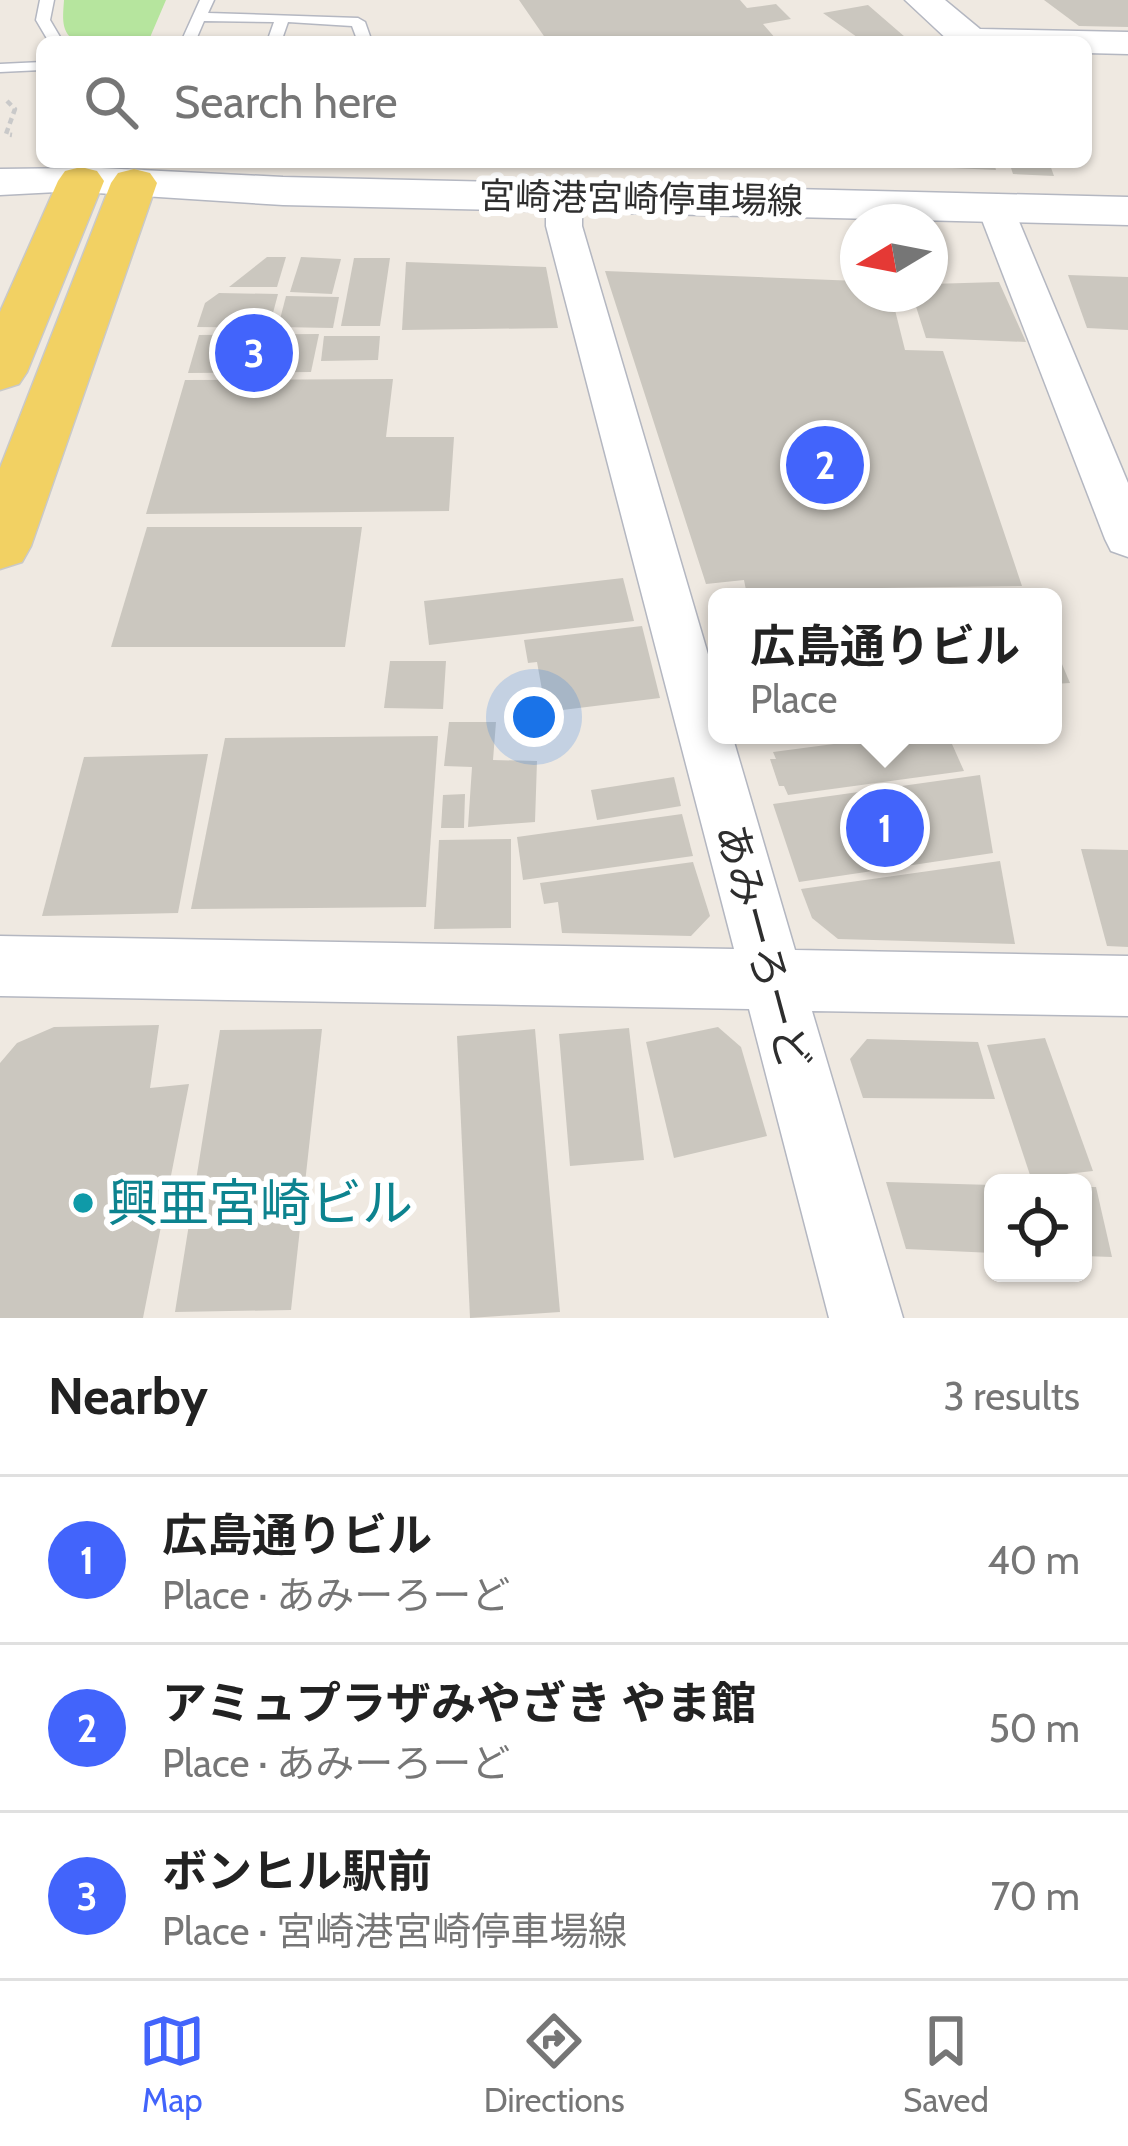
<!DOCTYPE html>
<html lang="en">
<head>
<meta charset="utf-8">
<style>
  body { margin:0; font-family:Cabin,"Noto Sans JP",sans-serif; background:#f6f6f6; color:#222 }
  .controls { position:absolute; right:36px; bottom:36px; display:grid; overflow:hidden; border-radius:18px; box-shadow:0 3px 9px #0004 }
  .controls button { width:108px; height:108px; display:grid; place-items:center; padding:0; border:0; border-bottom:3px solid #e0e0e0; background:#fff; color:#222; font:60px sans-serif }
  .compass { position:absolute; left:840px; top:204px; width:108px; height:108px; border-radius:50%; background:#fff; box-shadow:0 3px 9px #0004; rotate:260deg }
  .you { position:absolute; left:534px; top:717px; width:42px; height:42px; margin:-30px; border:9px solid #fff; border-radius:50%; background:#1a73e8; box-shadow:0 0 0 18px #1a73e833 }
  .badge { display:grid; place-items:center; width:78px; height:78px; border-radius:50%; background:#4264fb; color:#fff; font-size:39px; font-weight:700 }
  .pin { position:absolute; translate:-50% -50%; border:6px solid #fff; box-shadow:0 3px 12px #0006 }
  .popup { position:absolute; left:708px; top:588px; width:354px; height:156px; box-sizing:border-box; display:grid; place-content:center; border-radius:18px; background:#fff; filter:drop-shadow(0 3px 9px #0005); font-size:39px; white-space:nowrap; color:#767676 }
  .popup b { font-size:45px; color:#222 }
  .popup::after { content:''; position:absolute; left:50%; top:100%; margin-left:-24px; border:24px solid transparent; border-top-color:#fff }
  .list { margin:0; padding:0; list-style:none }
  h2 { display:flex; justify-content:space-between; align-items:center; height:156px; margin:0; padding:0 48px; font-size:51px }
  h2 small { font-size:39px; font-weight:400; color:#767676 }
  .list li { display:grid; grid-template-columns:78px 1fr auto; gap:36px; align-items:center; box-sizing:border-box; height:168px; padding:0 48px; border-top:3px solid #e0e0e0 }
  .list b { display:block; font-size:45px; white-space:nowrap }
  .list p { margin:0; font-size:39px; white-space:nowrap; color:#767676 }
  .list em { font-size:39px; font-style:normal; color:#767676 }
  .icon { flex:none; width:66px; height:66px; fill:none; stroke:currentColor; stroke-width:2; stroke-linecap:round; stroke-linejoin:round }
  .map { position:relative; flex:none; width:1128px; height:1318px; overflow:hidden }
  .search { position:absolute; background:#fff; box-shadow:0 3px 9px #0004; left:36px; right:36px; top:36px; height:132px; display:flex; align-items:center; gap:30px; box-sizing:border-box; padding:0 42px; border-radius:18px; color:#767676; font-size:45px }
  .sheet { height:660px; background:#fff }
  nav { display:flex; justify-content:space-around; align-items:center; box-sizing:border-box; height:168px; border-top:3px solid #e0e0e0; background:#fff; font-size:33px; color:#767676 }
  nav a { display:grid; justify-items:center; gap:6px }
  nav .on { color:#4264fb }
  .map>svg:first-child { display:block }
  .green { fill:#b6e59e }
  .building { fill:#cbc7bf }
  .lines { fill:none; stroke-linecap:round; stroke-linejoin:round }
  .service-casing { stroke:#b4b7c1; stroke-width:3 }
  .minor-casing { stroke:#b4b7c1; stroke-width:3 }
  .tertiary-casing { stroke:#b4b7c1; stroke-width:3 }
  .secondary-casing { stroke:#b4b7c1; stroke-width:3 }
  .primary-casing { stroke:#c9c9c9; stroke-width:3 }
  .path { stroke:#c9c9c9; stroke-width:4.5; stroke-dasharray:6 4.5; stroke-linecap:butt }
  .service { fill:#fff; fill-rule:evenodd }
  .minor { fill:#fff; fill-rule:evenodd }
  .tertiary { fill:#fff; fill-rule:evenodd }
  .secondary { fill:#fff; fill-rule:evenodd }
  .primary { fill:#f2d163; fill-rule:evenodd }
  .culture-dot { fill:#0f9aa8; stroke:#fff; stroke-width:4.5 }
  .labels { text-anchor:middle; stroke-width:12; stroke-linejoin:round; paint-order:stroke }
  .far-street-label { font-size:36px; fill:#2e2e2e; stroke:#fff }
  .street-label { font-size:42px; fill:#2e2e2e; stroke:#fff }
  .near-culture-label { font-size:51px; fill:#0d838f; stroke:#fff; text-anchor:start }
</style>
</head>
<body>
<div class="map">
<svg width="1128" height="1318" viewBox="0 0 1128 1318">
  <rect width="100%" height="100%" fill="#efe9e1"/>
  <path class="green" d="M64,0H166L148,42H77C60,33 63,17 64,0Z"/>
  <g class="building">
    <path d="M519,0H740L747,8L776,4L791,19L763,24L776,39L757,42H548Z"/>
    <path d="M1044,0H1128V27L1079,26Z"/>
    <path d="M868,5L905,37L864,42L823,13Z"/>
    <path d="M908,162H994L996,170L909,166Z"/>
    <path d="M1009,162H1049L1054,176L1013,174Z"/>
    <path d="M267,257H286L277,287H229Z"/>
    <path d="M301,257L341,259L332,294L290,292Z"/>
    <path d="M354,258H390L380,326H341Z"/>
    <path d="M406,262L546,267L558,328L402,330Z"/>
    <path d="M605,271L858,281V294H891L905,350L943,351L1022,586L746,590L744,580L706,584Z"/>
    <path d="M1068,275L1128,277V330L1087,328Z"/>
    <path d="M999,282L1026,342L926,338L912,294H930V284Z"/>
    <path d="M219,293L278,294L269,328L197,327L205,303Z"/>
    <path d="M286,296L339,297L333,328L278,327Z"/>
    <path d="M319,334L311,372L188,373L199,335Z"/>
    <path d="M324,336H380L378,360L321,361Z"/>
    <path d="M393,379L386,437H454L449,511L146,514L185,380Z"/>
    <path d="M147,527H362L345,647H111Z"/>
    <path d="M623,578L634,621L429,645L424,601Z"/>
    <path d="M642,626L660,698L546,712L537,662L528,663L524,640Z"/>
    <path d="M1053,643L1070,683L1053,684Z"/>
    <path d="M390,661H446L443,709L384,708Z"/>
    <path d="M449,722H496L493,760L537,761L535,822L468,827L472,767L444,766Z"/>
    <path d="M902,735H948L964,771L788,795L784,786H779L770,759H776L773,752Z"/>
    <path d="M438,736L426,907L191,909L225,738Z"/>
    <path d="M208,754L178,913L42,916L84,757Z"/>
    <path d="M980,775L993,853L799,882L773,804Z"/>
    <path d="M674,777L681,806L597,820L591,790Z"/>
    <path d="M465,794L464,828H441L443,795Z"/>
    <path d="M682,814L693,856L523,880L517,837Z"/>
    <path d="M511,839V928L434,929L439,840Z"/>
    <path d="M1081,849L1128,850V947L1107,946Z"/>
    <path d="M1000,861L1015,944L838,939L812,918L801,889Z"/>
    <path d="M693,862L710,916L691,936L562,933L558,902L544,904L540,883Z"/>
    <path d="M159,1025L150,1088L189,1084L143,1318H0V1063L17,1043L54,1027Z"/>
    <path d="M718,1027L741,1047L767,1136L674,1158L646,1042Z"/>
    <path d="M629,1028L644,1160L570,1166L559,1034Z"/>
    <path d="M322,1029L291,1310L175,1312L220,1030Z"/>
    <path d="M535,1029L560,1312L470,1318L457,1036Z"/>
    <path d="M1045,1038L1093,1171L1031,1178L987,1045Z"/>
    <path d="M867,1039L978,1042L995,1099L863,1098L850,1059Z"/>
    <path d="M886,1182L993,1185V1253L906,1249Z"/>
    <path d="M1083,1187H1096L1112,1257L1083,1256Z"/>
  </g>
  <g class="lines">
    <defs>
      <g id="service">
        <path d="M40,0H54L50,20L63,42H49L36,20Z"/>
        <path d="M200,0H214L208,13L358,18L365,22L372,42H358L352,26L288,22L281,42H267L274,22L204,21L195,42H181Z"/>
        <path d="M42,62V70L0,72V64Z"/>
      </g>
      <g id="minor">
        <path d="M564,184L577,187L582,195V226L717,685V735H732L795,950L1128,956V1016L812,1011L903,1318H829L749,1009L0,996V936L734,949L546,226V195L551,187Z"/>
        <path d="M995,196L1008,199L1013,207L1128,483V557L1111,551L1105,539L977,207L982,199Z"/>
      </g>
      <g id="tertiary">
        <path d="M905,0H945L980,29L1128,32V54L1086,53V42H950Z"/>
        <path d="M81,168L96,172L103,181L96,190L0,195V169Z"/>
      </g>
      <path id="secondary" d="M81,167L283,177L1128,197V225L283,205L65,191L58,181L65,171Z"/>
      <g id="primary">
        <path d="M81,167L97,171L104,181L27,372L19,384L0,390V312L58,181L65,171Z"/>
        <path d="M134,169L150,173L157,183L31,546L22,562L0,569V468L111,183L118,173Z"/>
      </g>
    </defs>
    <use href="#service" class="service-casing"/>
    <use href="#minor" class="minor-casing"/>
    <use href="#tertiary" class="tertiary-casing"/>
    <use href="#secondary" class="secondary-casing"/>
    <use href="#primary" class="primary-casing"/>
    <path class="path" d="M7,101L15,109L6,134L12,135"/>
    <use href="#service" class="service"/>
    <use href="#minor" class="minor"/>
    <use href="#tertiary" class="tertiary"/>
    <use href="#secondary" class="secondary"/>
    <use href="#primary" class="primary"/>
  </g>
  <circle class="culture-dot" cx="83" cy="1203" r="12"/>
  <g class="labels">
    <g class="far-street-label">
      <text transform="translate(641 198) rotate(1)" y="13">宮崎港宮崎停車場線</text>
    </g>
    <g class="street-label">
      <text transform="translate(763 946) rotate(75)" y="15">あみーろーど</text>
    </g>
    <g class="near-culture-label">
      <text x="107" y="1221">興亜宮崎ビル</text>
    </g>
  </g>
</svg>
<div class="controls">
<button><svg class="icon" aria-label="locate" viewBox="0 0 24 24"><circle cx="12" cy="12" r="6"/><path d="M12 2v4M12 18v4M2 12h4M18 12h4"/></svg></button>
</div>
<svg class="compass" viewBox="-18 -18 36 36"><path d="M0-13l5 13h-10z" fill="#e53935"/><path d="M0 13l5-13h-10z" fill="#767676"/></svg>
<div class="you"></div>
<div class="pin badge" style="left:885px;top:828px">1</div>
<div class="popup"><b>広島通りビル</b>Place</div>
<div class="pin badge" style="left:825px;top:465px">2</div>
<div class="pin badge" style="left:254px;top:353px">3</div>
<div class="search"><svg class="icon" aria-label="search" viewBox="0 0 24 24"><circle cx="10" cy="10" r="6"/><path d="M15 15l6 6"/></svg>Search here</div>
</div>
<section class="sheet">
<h2>Nearby<small>3 results</small></h2>
<ul class="list">
<li><span class="badge">1</span><div><b>広島通りビル</b><p>Place · あみーろーど</p></div><em>40 m</em></li>
<li><span class="badge">2</span><div><b>アミュプラザみやざき やま館</b><p>Place · あみーろーど</p></div><em>50 m</em></li>
<li><span class="badge">3</span><div><b>ボンヒル駅前</b><p>Place · 宮崎港宮崎停車場線</p></div><em>70 m</em></li>
</ul>
</section>
<nav>
<a class="on"><svg class="icon" aria-label="map" viewBox="0 0 24 24"><path d="M3 6l6-2 6 2 6-2v14l-6 2-6-2-6 2zM9 4v14M15 6v14"/></svg>Map</a>
<a><svg class="icon" aria-label="directions" viewBox="0 0 24 24"><path d="M12 3l9 9-9 9-9-9zM9 14v-3h6M13 9l2 2-2 2"/></svg>Directions</a>
<a><svg class="icon" aria-label="saved" viewBox="0 0 24 24"><path d="M7 4h10v16l-5-4-5 4z"/></svg>Saved</a>
</nav>
</body>
</html>
